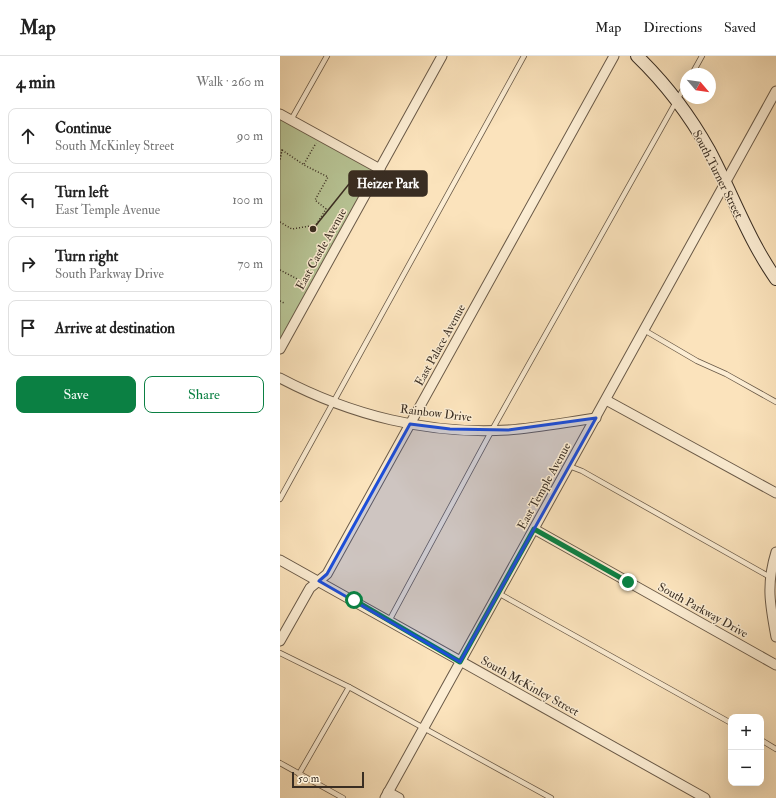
<!DOCTYPE html>
<html lang="en">
<head>
<meta charset="utf-8">
<style>
  body { margin:0; font-family:"IM FELL Double Pica",serif; background:#f2f2f2; color:#222 }
  .controls { position:absolute; right:12px; bottom:12px; display:grid; overflow:hidden; border-radius:8px; box-shadow:0 4px 16px #0002 }
  .controls button { width:36px; height:36px; display:grid; place-items:center; padding:0; border:0; border-bottom:1px solid #e0e0e0; background:#fff; color:#222; font:20px sans-serif }
  .compass { position:absolute; left:400px; top:12px; width:36px; height:36px; border-radius:50%; background:#fff; box-shadow:0 4px 16px #0002; rotate:119deg }
  .scale { position:absolute; left:12px; bottom:10px; width:72px; box-sizing:border-box; padding-left:4px; border:2px solid #392d22; border-top:0; font-size:11px; line-height:14px; white-space:nowrap; color:#392d22; -webkit-text-stroke:3px #fcedd3; paint-order:stroke }
  .stop { position:absolute; width:12px; height:12px; margin:-9px; border:3px solid #0b8043; border-radius:50%; background:#fff }
  .stop.end { background:#0b8043; border-color:#fff; box-shadow:0 1px 4px #0008 }
  .list { margin:0; padding:0; list-style:none }
  h2 { display:flex; justify-content:space-between; align-items:center; height:52px; margin:0; padding:0 16px; font-size:17px }
  h2 small { font-size:13px; font-weight:400; color:#767676 }
  .list li { display:grid; grid-template-columns:26px 1fr auto; gap:12px; align-items:center; box-sizing:border-box; height:56px; margin:0 8px 8px; padding:0 8px; border:1px solid #e0e0e0; border-radius:8px }
  .list b { display:block; font-size:15px; white-space:nowrap }
  .list p { margin:0; font-size:13px; white-space:nowrap; color:#767676 }
  .list em { font-size:13px; font-style:normal; color:#767676 }
  .actions { display:flex; gap:8px; padding:12px 16px }
  .actions a { flex:1; padding:9px 0; border:1px solid #0b8043; border-radius:8px; text-align:center; font-size:14px; color:#0b8043 }
  .actions .main { background:#0b8043; color:#fff }
  .icon { flex:none; width:22px; height:22px; fill:none; stroke:currentColor; stroke-width:2; stroke-linecap:round; stroke-linejoin:round }
  .map { position:relative; flex:none; width:496px; height:742px; overflow:hidden }
  header { display:flex; align-items:center; gap:24px; box-sizing:border-box; height:56px; padding:0 20px; background:#fff; border-bottom:1px solid #e0e0e0 }
  header strong { font-size:19px }
  nav { display:flex; gap:22px; margin-inline-start:auto; font-size:14px }
  main { display:flex }
  aside { flex:1; background:#fff }
  .map>svg:first-child { display:block }
  .green { fill:#b8c596; stroke:#78795c }
  .lines { fill:none; stroke-linecap:round; stroke-linejoin:round }
  .service-casing { stroke:#6a5a48; stroke-width:6 }
  .minor-casing { stroke:#6a5a48; stroke-width:11 }
  .secondary-casing { stroke:#392d22; stroke-width:14 }
  .path { stroke:#392d22; stroke-width:1.5; stroke-dasharray:1 2; stroke-linecap:butt }
  .service { stroke:#fcedd3; stroke-width:4.5 }
  .minor { stroke:#fcedd3; stroke-width:9 }
  .secondary { stroke:#fcedd3; stroke-width:12 }
  .route { stroke:#0b8043; stroke-width:5 }
  .marked { fill:#1d4ed8; fill-opacity:0.2; stroke:#1d4ed8; stroke-width:3; stroke-linejoin:round }
  .labels { text-anchor:middle; stroke-width:3; stroke-linejoin:round; paint-order:stroke }
  .street-label { font-size:12px; fill:#392d22; stroke:#fcedd3 }
  .leader { fill:none; stroke:#392d22; stroke-width:1.5 }
  .callout-dot { fill:#392d22; stroke:#fcedd3; stroke-width:1.5 }
  .callout { fill:#392d22; stroke:#392d22; stroke-width:1.5 }
  .callout-label { font-size:13px; text-anchor:middle; font-weight:bold; fill:#fff }
</style>
</head>
<body>
<header>
<strong>Map</strong>
<nav><a>Map</a><a>Directions</a><a>Saved</a></nav>
</header>
<main>
<aside>
<h2>4 min<small>Walk · 260 m</small></h2>
<ul class="list">
<li><svg class="icon" aria-label="ahead" viewBox="0 0 24 24"><path d="M12 20V5M6 11l6-6 6 6"/></svg><div><b>Continue</b><p>South McKinley Street</p></div><em>90 m</em></li>
<li><svg class="icon" aria-label="left" viewBox="0 0 24 24"><path d="M17 20v-9H6M10 6l-5 5 5 5"/></svg><div><b>Turn left</b><p>East Temple Avenue</p></div><em>100 m</em></li>
<li><svg class="icon" aria-label="right" viewBox="0 0 24 24"><path d="M7 20v-9h11M14 6l5 5-5 5"/></svg><div><b>Turn right</b><p>South Parkway Drive</p></div><em>70 m</em></li>
<li><svg class="icon" aria-label="arrive" viewBox="0 0 24 24"><path d="M6 21V4h12l-3 4 3 4H6"/></svg><div><b>Arrive at destination</b></div></li>
</ul>
<div class="actions"><a class="main">Save</a><a>Share</a></div>
</aside>
<div class="map">
<svg width="496" height="742" viewBox="0 0 496 742">
  <rect width="100%" height="100%" fill="#fbe3bc"/>
  <filter id="stains"><feTurbulence type="fractalNoise" baseFrequency=".005" numOctaves="4"/><feColorMatrix values="0 0 0 0 .2 0 0 0 0 .09 0 0 0 0 .02 0 0 0 .5 -.17"/></filter>
  <radialGradient id="worn" r=".72"><stop offset=".6" stop-color="#630" stop-opacity="0"/><stop offset="1" stop-color="#630" stop-opacity=".3"/></radialGradient>
  <path class="green" d="M0,58L100,113L0,291Z"/>
  <g class="lines">
    <defs>
      <g id="service">
        <path d="M412,18L422,0"/>
        <path d="M11,64L47,0"/>
        <path d="M364,274L417,305L446,318L496,346"/>
        <path d="M289,410L302,415L490,521"/>
        <path d="M0,443L244,0"/>
        <path d="M218,537L451,667"/>
        <path d="M109,565L212,374L406,28"/>
        <path d="M0,597L69,631L271,742"/>
        <path d="M481,684L496,693"/>
        <path d="M0,707L63,742"/>
        <path d="M19,718L69,631"/>
      </g>
      <g id="minor">
        <path d="M0,58L100,113"/>
        <path d="M0,293L162,0"/>
        <path d="M0,322C70,359 149,379 228,374C257,372 287,366 316,362"/>
        <path d="M326,344L496,437"/>
        <path d="M254,473L496,609"/>
        <path d="M496,496C486,528 490,549 496,581"/>
        <path d="M0,504L425,742"/>
        <path d="M0,585L30,532L47,518L334,0"/>
        <path d="M108,736L119,742"/>
        <path d="M105,742L496,35"/>
      </g>
      <path id="secondary" d="M357,0C385,27 410,60 429,94C452,137 468,183 496,223"/>
    </defs>
    <use href="#service" class="service-casing"/>
    <use href="#minor" class="minor-casing"/>
    <use href="#secondary" class="secondary-casing"/>
    <g class="path">
      <path d="M0,103L2,94L0,104"/>
      <path d="M24,108L36,87"/>
      <path d="M0,166L12,173L36,169L46,153L35,144L48,121L24,109L2,94"/>
      <path d="M0,214L25,227"/>
      <path d="M0,245L4,247"/>
    </g>
    <use href="#service" class="service"/>
    <use href="#minor" class="minor"/>
    <use href="#secondary" class="secondary"/>
  </g>
  <g class="lines">
    <path class="route" d="M74,544L180,606L254,473L348,526"/>
  </g>
  <path class="marked" d="M316,362L180,606L39,525L47,518L130,368L170,373L228,374Z"/>
  <g class="labels">
    <g class="street-label">
      <text transform="translate(438 118) rotate(63)" y="4">South Turner Street</text>
      <text transform="translate(41 193) rotate(-61)" y="4">East Castle Avenue</text>
      <text transform="translate(160 289) rotate(-61)" y="4">East Palace Avenue</text>
      <text transform="translate(156 357) rotate(7)" y="4">Rainbow Drive</text>
      <text transform="translate(264 430) rotate(-61)" y="4">East Temple Avenue</text>
      <text transform="translate(423 554) rotate(29)" y="4">South Parkway Drive</text>
      <text transform="translate(250 630) rotate(29)" y="4">South McKinley Street</text>
    </g>
  </g>
  <path class="leader" d="M33 173L69 128"/>
  <circle class="callout-dot" cx="33" cy="173" r="4"/>
  <rect class="callout" x="69" y="115" width="78" height="25" rx="4"/>
  <g class="callout-label">
    <text x="108" y="132">Heizer Park</text>
  </g>
  <rect width="100%" height="100%" filter="url(#stains)"/>
  <rect width="100%" height="100%" fill="url(#worn)"/>
</svg>
<div class="controls">
<button>+</button>
<button>−</button>
</div>
<svg class="compass" viewBox="-18 -18 36 36"><path d="M0-13l5 13h-10z" fill="#e53935"/><path d="M0 13l5-13h-10z" fill="#767676"/></svg>
<div class="scale">50 m</div>
<div class="stop" style="left:74px;top:544px"></div>
<div class="stop end" style="left:348px;top:526px"></div>
</div>
</main>
</body>
</html>
